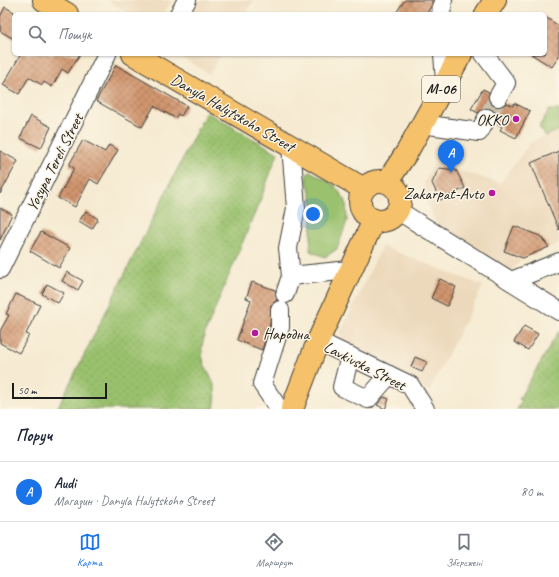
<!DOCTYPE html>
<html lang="uk">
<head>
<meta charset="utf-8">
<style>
  body { margin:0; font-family:Caveat,sans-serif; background:#f2f2f3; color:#1f2937 }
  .scale { position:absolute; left:12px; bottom:10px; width:95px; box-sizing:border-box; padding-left:4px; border:2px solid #1c1c1c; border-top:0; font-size:11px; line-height:14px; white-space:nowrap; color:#1c1c1c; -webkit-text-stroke:3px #fcf5e5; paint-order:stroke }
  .you { position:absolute; left:313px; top:214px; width:14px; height:14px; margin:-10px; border:3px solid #fff; border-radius:50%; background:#1a73e8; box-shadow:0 0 0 6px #1a73e833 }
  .badge { display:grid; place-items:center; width:26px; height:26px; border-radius:50%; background:#1a73e8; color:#fff; font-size:13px; font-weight:700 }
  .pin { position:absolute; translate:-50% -33px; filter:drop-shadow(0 1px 2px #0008) }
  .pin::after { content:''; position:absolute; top:21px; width:14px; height:12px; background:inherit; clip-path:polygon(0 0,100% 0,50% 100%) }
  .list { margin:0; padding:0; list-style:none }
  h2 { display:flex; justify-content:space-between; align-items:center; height:52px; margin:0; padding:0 16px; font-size:17px }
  h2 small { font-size:13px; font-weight:400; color:#747a83 }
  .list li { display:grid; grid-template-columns:26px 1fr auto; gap:12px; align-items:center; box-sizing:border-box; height:60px; padding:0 16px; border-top:1px solid #e0e1e3 }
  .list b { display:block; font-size:15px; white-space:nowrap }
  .list p { margin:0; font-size:13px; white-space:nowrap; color:#747a83 }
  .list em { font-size:13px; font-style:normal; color:#747a83 }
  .icon { flex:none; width:22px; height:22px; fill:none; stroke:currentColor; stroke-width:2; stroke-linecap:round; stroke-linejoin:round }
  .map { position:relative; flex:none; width:559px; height:409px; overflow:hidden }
  .search { position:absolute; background:#fff; box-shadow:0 1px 3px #0004; left:12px; right:12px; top:12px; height:44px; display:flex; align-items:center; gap:10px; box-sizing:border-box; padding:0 14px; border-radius:6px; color:#747a83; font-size:15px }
  .sheet { height:112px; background:#fff }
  nav { display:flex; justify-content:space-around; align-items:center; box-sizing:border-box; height:56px; border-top:1px solid #e0e1e3; background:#fff; font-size:11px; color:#747a83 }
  nav a { display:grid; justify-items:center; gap:2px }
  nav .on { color:#1a73e8 }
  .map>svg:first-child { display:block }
  .built { fill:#ecd8ba }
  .green { fill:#9ac16d; stroke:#5b6e44 }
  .garden { fill:url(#garden-dots); stroke:#5b6e44 }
  .building { fill:url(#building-cross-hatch) }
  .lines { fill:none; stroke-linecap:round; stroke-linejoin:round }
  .minor-tunnel { stroke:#cac2ae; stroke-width:18; stroke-dasharray:18 9; stroke-linecap:butt }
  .minor-casing { stroke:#3d3b37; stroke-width:20 }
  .major-casing { stroke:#3d3b37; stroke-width:24 }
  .highway-casing { stroke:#3d3b37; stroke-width:24 }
  .minor { stroke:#fff; stroke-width:18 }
  .major { stroke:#f5c16b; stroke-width:22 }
  .highway { stroke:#f5c16b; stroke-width:22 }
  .poi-dot { fill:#b5179e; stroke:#fcf5e5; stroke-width:1.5 }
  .labels { text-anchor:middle; stroke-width:3; stroke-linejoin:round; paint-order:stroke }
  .shield { fill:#fcf5e5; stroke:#5f5d58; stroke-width:1 }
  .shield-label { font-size:15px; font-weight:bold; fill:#1c1c1c }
  .street-label { font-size:16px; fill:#1c1c1c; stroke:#fcf5e5 }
  .poi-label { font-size:16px; fill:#1c1c1c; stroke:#fcf5e5; text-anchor:end }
</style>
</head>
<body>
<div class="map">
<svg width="559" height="409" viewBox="0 0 559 409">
  <defs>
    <pattern id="garden-dots" width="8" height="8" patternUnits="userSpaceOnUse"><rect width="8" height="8" fill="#9ac16d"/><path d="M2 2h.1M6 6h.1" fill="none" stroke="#84a55e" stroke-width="1.8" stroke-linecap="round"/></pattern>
    <pattern id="building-cross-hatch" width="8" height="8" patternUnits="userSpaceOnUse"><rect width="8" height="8" fill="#d2966f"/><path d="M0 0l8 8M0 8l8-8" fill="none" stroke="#aa7a5a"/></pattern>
  </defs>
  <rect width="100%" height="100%" fill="#fcf5e5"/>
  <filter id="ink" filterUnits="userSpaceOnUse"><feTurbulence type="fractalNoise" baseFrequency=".025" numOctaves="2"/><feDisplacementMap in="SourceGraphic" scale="8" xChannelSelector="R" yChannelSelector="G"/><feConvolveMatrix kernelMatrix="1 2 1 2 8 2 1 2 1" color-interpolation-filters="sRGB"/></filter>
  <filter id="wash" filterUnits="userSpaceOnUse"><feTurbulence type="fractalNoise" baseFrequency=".012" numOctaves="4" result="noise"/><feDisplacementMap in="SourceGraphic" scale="16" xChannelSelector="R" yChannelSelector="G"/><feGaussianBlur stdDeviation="0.9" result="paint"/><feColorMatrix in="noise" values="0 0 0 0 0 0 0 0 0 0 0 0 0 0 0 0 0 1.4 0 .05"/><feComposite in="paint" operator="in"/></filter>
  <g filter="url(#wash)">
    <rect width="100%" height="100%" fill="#f6ebd2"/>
    <g class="built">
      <path d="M107,0H172L164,14H130Z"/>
      <path d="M199,0H254L245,14H190Z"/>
      <path d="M176,54H221L209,74Z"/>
      <path d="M559,130V243L523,258L511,271L436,223L426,203L424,182L434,163L500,183L531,142Z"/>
      <path d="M382,246L483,286L429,391L392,373L395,367L347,343L342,338L341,332Z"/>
    </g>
    <g class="green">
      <path d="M549,110H559V130L546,136L539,127Z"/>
      <path d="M310,171L334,185L346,201L347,221L337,249L325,257L310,251L313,204L306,176Z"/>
    </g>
    <g class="garden">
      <path d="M206,112L278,153L261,198L205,333C204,339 201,346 202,352C203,375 221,379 214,409H57Z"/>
      <path d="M559,331V409H517L522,401L519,399Z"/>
    </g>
    <g id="blocks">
      <g class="building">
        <path d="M405,0H432V5L426,14H395Z"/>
        <path d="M5,7L14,12V39L0,31V17Z"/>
        <path d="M545,17L559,26V56L552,67L531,54H545Z"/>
        <path d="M21,54H80L68,73L62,69L52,87L44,82L42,85L29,77L19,94L3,85Z"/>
        <path d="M116,65L187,106L181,116L178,114L175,118L154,106L142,127L96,101Z"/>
        <path d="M483,89L489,92V102L493,106L498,107L507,103L513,106L514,103L530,111L516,138L500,130L502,127L496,123L497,118L493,109L487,108L478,113L471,109Z"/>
        <path d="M31,116L51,127L41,148L20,138Z"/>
        <path d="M83,140L105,152L109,145L118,150L98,184L90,179L75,207L58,198L74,168L69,165Z"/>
        <path d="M0,151L18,161L0,194Z"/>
        <path d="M559,151V230L531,163Z"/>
        <path d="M439,168L456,170L465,188L440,200L432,183Z"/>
        <path d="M0,208L12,214L0,240Z"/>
        <path d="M86,211L98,219L92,229L79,221Z"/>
        <path d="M514,226L540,236L549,247L523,258L504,251Z"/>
        <path d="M41,232L70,248L59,268L30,251Z"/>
        <path d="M67,272L83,281L78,290L62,281Z"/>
        <path d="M440,279L456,287L447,306L431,298Z"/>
        <path d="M252,282L275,290L277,300L271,305L270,325L262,350L237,340L251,300L246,298Z"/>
        <path d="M47,284L64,293L58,303L42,294Z"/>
        <path d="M16,294L40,305L26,334L29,335L19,353L0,343V331L9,315L6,314Z"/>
        <path d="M524,326L538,334L528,350L514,342Z"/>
        <path d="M415,357L427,362L422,372L411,367Z"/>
        <path d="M384,397L389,399L385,409L377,405Z"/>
      </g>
    </g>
  </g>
  <g filter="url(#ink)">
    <use href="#blocks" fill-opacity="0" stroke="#3d3b37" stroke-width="1"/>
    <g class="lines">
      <path class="minor-tunnel" d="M487,118L498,97"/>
      <defs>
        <g id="minor">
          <path d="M179,14L187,0"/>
          <path d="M441,14L443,0"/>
          <path d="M443,54L445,81"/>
          <path d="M484,54L506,83L498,97"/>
          <path d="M422,124L479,132L487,118"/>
          <path d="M291,146L296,208L288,248L291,276"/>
          <path d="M397,210L559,311"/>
          <path d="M0,269L107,54"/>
          <path d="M511,281L559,262"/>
          <path d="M285,294L291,276L349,270"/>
          <path d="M318,341L410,385L425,409"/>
          <path d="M350,356L342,387L368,399L389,375"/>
          <path d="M279,409L262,384L280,327V310"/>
        </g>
        <g id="major">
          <path d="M44,0L67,14"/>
          <path d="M133,54L364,189"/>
        </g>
        <g id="highway">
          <path d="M486,14L495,0"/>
          <circle cx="380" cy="201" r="20"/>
          <path d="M387,182L407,152L461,54"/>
          <path d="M292,409L318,341L374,220"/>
        </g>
      </defs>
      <use href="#minor" class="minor-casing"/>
      <use href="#major" class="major-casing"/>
      <use href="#highway" class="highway-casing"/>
      <use href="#minor" class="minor"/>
      <use href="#major" class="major"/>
      <use href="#highway" class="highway"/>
    </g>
  </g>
  <g class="poi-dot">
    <circle cx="516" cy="119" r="4"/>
    <circle cx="492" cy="193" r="4"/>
    <circle cx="255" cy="333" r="4"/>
  </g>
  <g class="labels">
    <rect class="shield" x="422" y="76" width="38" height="26" rx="3"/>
    <g class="shield-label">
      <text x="441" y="94">М-06</text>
    </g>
    <g class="street-label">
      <text transform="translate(233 112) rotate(30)" y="6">Danyla Halytskoho Street</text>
      <text transform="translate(54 162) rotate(-63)" y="6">Yosypa Tereli Street</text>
      <text transform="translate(365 365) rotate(27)" y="6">Lavkivska Street</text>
    </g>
    <g class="poi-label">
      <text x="508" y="125">OKKO</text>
      <text x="484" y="199">Zakarpat-Avto</text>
      <text x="263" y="339" text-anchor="start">Народна</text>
    </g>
  </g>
</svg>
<div class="scale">50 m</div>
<div class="you"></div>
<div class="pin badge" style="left:451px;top:173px">A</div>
<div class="search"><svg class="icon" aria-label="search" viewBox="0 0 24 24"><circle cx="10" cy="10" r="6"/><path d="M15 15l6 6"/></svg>Пошук</div>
</div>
<section class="sheet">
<h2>Поруч<small></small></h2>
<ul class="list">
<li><span class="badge">A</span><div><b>Audi</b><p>Магазин · Danyla Halytskoho Street</p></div><em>80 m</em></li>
</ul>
</section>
<nav>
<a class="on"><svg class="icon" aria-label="map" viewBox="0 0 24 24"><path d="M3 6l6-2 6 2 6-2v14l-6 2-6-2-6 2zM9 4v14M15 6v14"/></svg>Карта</a>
<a><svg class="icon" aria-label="directions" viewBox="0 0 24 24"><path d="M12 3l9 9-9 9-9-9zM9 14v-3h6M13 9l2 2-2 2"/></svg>Маршрут</a>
<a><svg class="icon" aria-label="saved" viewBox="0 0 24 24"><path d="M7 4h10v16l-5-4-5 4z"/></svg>Збережені</a>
</nav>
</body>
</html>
